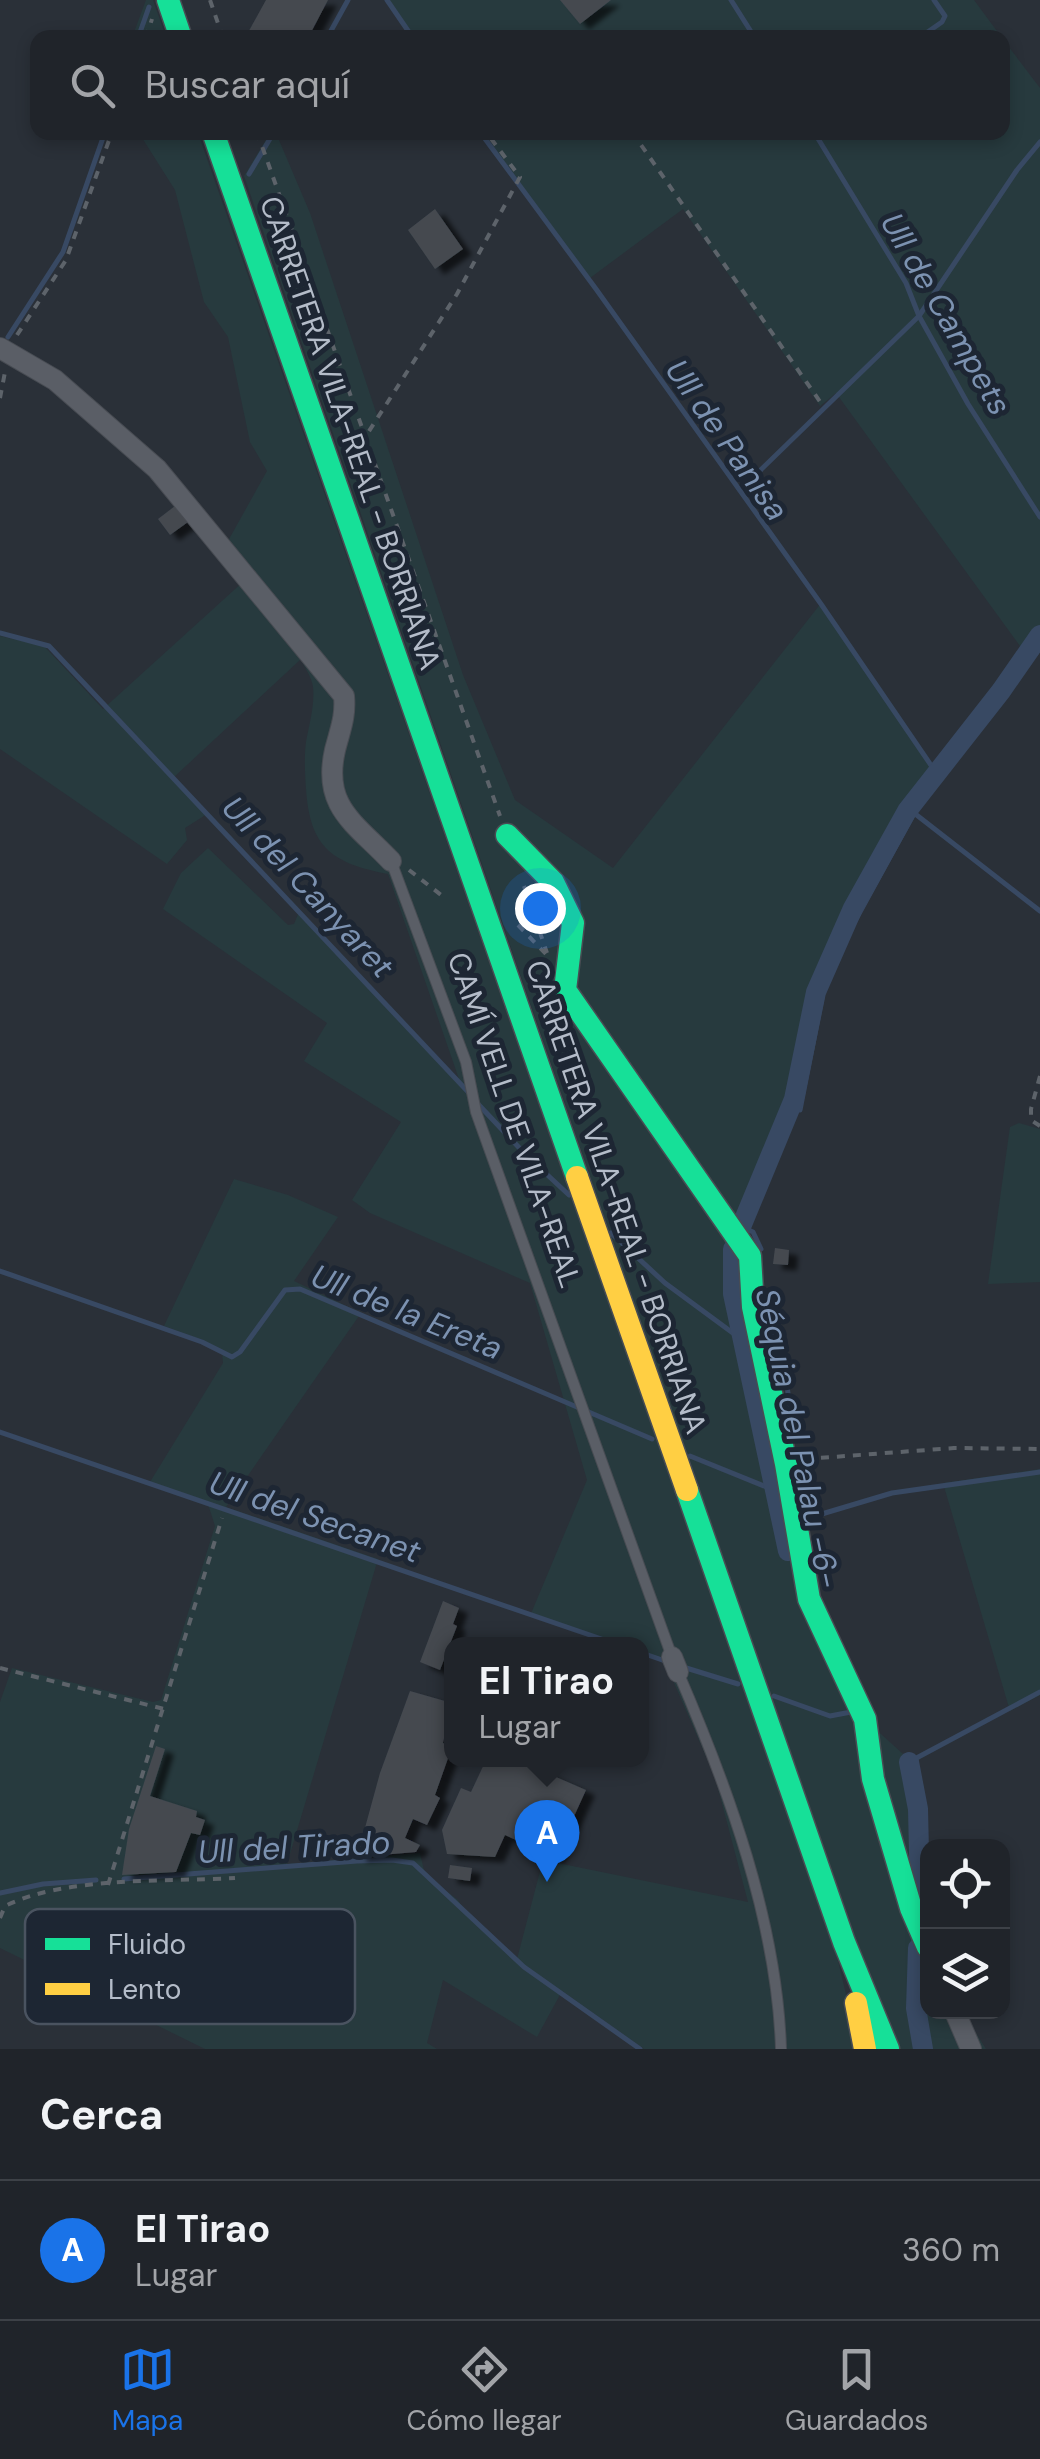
<!DOCTYPE html>
<html lang="es">
<head>
<meta charset="utf-8">
<style>
  body { margin:0; font-family:"DM Sans",sans-serif; background:#282c32; color:#f1f3f6 }
  .controls { position:absolute; right:30px; bottom:30px; display:grid; overflow:hidden; border-radius:20px; box-shadow:0 5px 15px #0003 }
  .controls button { width:90px; height:90px; display:grid; place-items:center; padding:0; border:0; border-bottom:2px solid #3d4147; background:#20242a; color:#f1f3f6; font:50px sans-serif }
  .you { position:absolute; left:540px; top:908px; width:35px; height:35px; margin:-25px; border:8px solid #fff; border-radius:50%; background:#1a73e8; box-shadow:0 0 0 15px #1a73e833 }
  .badge { display:grid; place-items:center; width:65px; height:65px; border-radius:50%; background:#1a73e8; color:#fff; font-size:32px; font-weight:700 }
  .pin { position:absolute; translate:-50% -82px; filter:drop-shadow(0 2px 5px #0008) }
  .pin::after { content:''; position:absolute; top:52px; width:35px; height:30px; background:inherit; clip-path:polygon(0 0,100% 0,50% 100%) }
  .popup { position:absolute; left:444px; top:1637px; width:205px; height:130px; box-sizing:border-box; display:grid; place-content:center; border-radius:20px; background:#20242a; filter:drop-shadow(0 2px 8px #0005); font-size:32px; white-space:nowrap; color:#a2a4a8 }
  .popup b { font-size:38px; color:#f1f3f6 }
  .popup::after { content:''; position:absolute; left:50%; top:100%; margin-left:-20px; border:20px solid transparent; border-top-color:#20242a }
  .list { margin:0; padding:0; list-style:none }
  h2 { display:flex; justify-content:space-between; align-items:center; height:130px; margin:0; padding:0 40px; font-size:42px }
  h2 small { font-size:32px; font-weight:400; color:#a2a4a8 }
  .list li { display:grid; grid-template-columns:65px 1fr auto; gap:30px; align-items:center; box-sizing:border-box; height:140px; padding:0 40px; border-top:2px solid #3d4147 }
  .list b { display:block; font-size:38px; white-space:nowrap }
  .list p { margin:0; font-size:32px; white-space:nowrap; color:#a2a4a8 }
  .list em { font-size:32px; font-style:normal; color:#a2a4a8 }
  .icon { flex:none; width:55px; height:55px; fill:none; stroke:currentColor; stroke-width:2; stroke-linecap:round; stroke-linejoin:round }
  .map { position:relative; flex:none; width:1040px; height:2049px; overflow:hidden }
  .search { position:absolute; background:#20242a; box-shadow:0 5px 15px #0003; left:30px; right:30px; top:30px; height:110px; display:flex; align-items:center; gap:25px; box-sizing:border-box; padding:0 35px; border-radius:20px; color:#a2a4a8; font-size:38px }
  .sheet { height:270px; background:#20242a }
  nav { display:flex; justify-content:space-around; align-items:center; box-sizing:border-box; height:140px; border-top:2px solid #3d4147; background:#20242a; font-size:28px; color:#a2a4a8 }
  nav a { display:grid; justify-items:center; gap:5px }
  nav .on { color:#1a73e8 }
  .map>svg:first-child { display:block }
  .green { fill:#273a3e }
  .lines { fill:none; stroke-linecap:round; stroke-linejoin:round }
  .stream { stroke:#384963; stroke-width:5 }
  .canal { stroke:#384963; stroke-width:20 }
  .building { fill:#444950; filter:url(#shadow) }
  .lane-casing { stroke:#484c53; stroke-width:12 }
  .street-casing { stroke:#484c53; stroke-width:22 }
  .fast-casing { stroke:#484c53; stroke-width:25 }
  .slow-casing { stroke:#484c53; stroke-width:25 }
  .path { stroke:#5d636a; stroke-width:4; stroke-dasharray:8 8; stroke-linecap:butt }
  .lane { stroke:#5a5e66; stroke-width:10 }
  .street { stroke:#5a5e66; stroke-width:20 }
  .fast { stroke:#16e098; stroke-width:22 }
  .slow { stroke:#ffcf43; stroke-width:22 }
  .labels { text-anchor:middle; stroke-width:10; stroke-linejoin:round; paint-order:stroke }
  .street-label { font-size:30px; fill:#b4bcc9; stroke:#1d2633 }
  .water-label { font-size:32px; font-style:italic; fill:#7c92b1; stroke:#1d2633 }
  .key { fill:#1d2633; stroke:#4a5360; stroke-width:2.5 }
  .key-label { font-size:28px; fill:#b4bcc9 }
</style>
</head>
<body>
<div class="map">
<svg width="1040" height="2049" viewBox="0 0 1040 2049">
  <defs>
    <filter id="shadow"><feDropShadow dx="9" dy="5.5" stdDeviation="2.5" flood-color="#0009"/></filter>
  </defs>
  <rect width="100%" height="100%" fill="#2a3038"/>
  <g class="green">
    <path d="M146,0H153L166,37L132,38Z"/>
    <path d="M388,0H974L1002,38L415,37Z"/>
    <path d="M1002,38L1040,88V631L1025,653L836,393L820,406L683,209L590,278L483,133L1002,132Z"/>
    <path d="M139,133H198L835,1948L859,2049H644L562,1991L537,2037L443,1980L427,2043L437,2049H205L0,1948V1702L12,1668L153,1702L161,1700L215,1526L207,1501L150,1482L223,1363L222,1352L202,1340L164,1326L234,1179L288,1195L338,1217L294,1281L361,1313L226,1507L378,1559L287,1864L420,1853L425,1875L458,1900L467,1915L517,1959L543,1860L748,1902L715,1777L665,1662L642,1654V1644H614L530,1616L587,1480L530,1283L370,1213L352,1200L401,1122L304,1061L327,1023L163,909L181,873L208,848L288,925L294,924L299,912L459,1079L388,874C332,863 310,848 306,789C305,774 304,757 306,742C309,725 315,705 313,687C312,678 305,668 301,659L173,778L207,814L185,828L187,840L167,864L0,749V636L44,646L103,709L255,571L228,541L267,471L250,442L228,337L204,302L175,190Z"/>
    <path d="M270,133H276L310,213L463,675L515,800L613,868L822,602L936,771L904,813L858,893L815,991L792,1099L740,1226L733,1272L743,1339L786,1534L850,1706L913,1763L925,1849L928,2012H963L986,2049H896L868,1980L244,176Z"/>
    <path d="M1019,1123L1040,1129V1282L988,1284L1010,1127Z"/>
    <path d="M1040,1469V1695L1010,1711L943,1483Z"/>
  </g>
  <g class="lines">
    <g class="stream">
      <path d="M387,0L413,38"/>
      <path d="M731,0L755,38"/>
      <path d="M138,38L149,7"/>
      <path d="M327,38L348,0"/>
      <path d="M919,38L942,22L945,16L934,0"/>
      <path d="M480,132L596,289L821,604L937,774"/>
      <path d="M814,132L906,283L919,316L968,404L1040,517"/>
      <path d="M249,174L274,132"/>
      <path d="M8,337L63,252L105,132"/>
      <path d="M740,490L919,316L1017,170L1040,142"/>
      <path d="M0,633L49,646L471,1095"/>
      <path d="M914,813L1040,911"/>
      <path d="M478,1104L526,1155L569,1195"/>
      <path d="M800,1110L823,993L849,932L914,813L1040,648"/>
      <path d="M744,1228L753,1232L761,1249"/>
      <path d="M611,1233L665,1283L741,1339"/>
      <path d="M0,1271L202,1342L232,1357L240,1352L285,1290L300,1289L652,1439"/>
      <path d="M768,1314L787,1386L793,1430"/>
      <path d="M0,1432L616,1644"/>
      <path d="M690,1456L774,1490"/>
      <path d="M806,1510L815,1516L892,1493L1040,1472"/>
      <path d="M642,1653L668,1662"/>
      <path d="M683,1667L738,1684"/>
      <path d="M774,1696L830,1716L851,1712"/>
      <path d="M909,1762L1040,1692"/>
      <path d="M124,1879L357,1861L392,1860L413,1863L524,1967L640,2049"/>
      <path d="M0,1893L43,1884L96,1880"/>
    </g>
    <g class="canal">
      <path d="M741,1227L794,1099L816,992L853,908L907,811L1001,691L1040,635"/>
      <path d="M733,1249V1294L788,1551"/>
      <path d="M909,1762L918,1809L920,1895"/>
      <path d="M918,1948L916,2008L923,2049"/>
    </g>
  </g>
  <g class="building">
    <path d="M266,0H328L308,38H245Z"/>
    <path d="M560,0H611L580,24Z"/>
    <path d="M435,209L463,249L435,269L408,230Z"/>
    <path d="M175,506L188,522L170,535L158,519Z"/>
    <path d="M775,1248L789,1250L788,1265L773,1264Z"/>
    <path d="M443,1601L459,1608L453,1624L457,1626L440,1670L420,1662Z"/>
    <path d="M410,1691L452,1703L443,1743L452,1747L435,1795L440,1798L427,1825L413,1819L405,1838L420,1845L416,1852L357,1857L380,1773Z"/>
    <path d="M156,1746L165,1749L150,1796L197,1811L196,1817L205,1820L200,1835L191,1833L176,1872L122,1875L129,1829Z"/>
    <path d="M486,1760H517L586,1790L555,1858L505,1835L495,1857L447,1854L442,1830L461,1788L471,1792Z"/>
    <path d="M214,1838L226,1840L221,1860L210,1858Z"/>
    <path d="M450,1865L472,1868L470,1881L448,1878Z"/>
  </g>
  <g class="lines">
    <defs>
      <g id="lane">
        <path d="M391,861L466,1062L476,1112L672,1657"/>
        <path d="M678,1672C728,1788 777,1921 781,2049"/>
      </g>
      <g id="street">
        <path d="M0,348L55,380L157,469L344,696C346,717 340,730 335,750C322,807 355,823 391,861"/>
        <path d="M672,1657L678,1672"/>
        <path d="M955,2012L971,2049"/>
      </g>
      <g id="fast">
        <path d="M168,0L181,38"/>
        <path d="M213,132L577,1177"/>
        <path d="M507,835L553,882L573,923L565,990L750,1256L753,1307L786,1464L809,1599L865,1719L873,1779L911,1908L928,1947"/>
        <path d="M687,1490L844,1942L888,2049"/>
      </g>
      <g id="slow">
        <path d="M577,1177L687,1490"/>
        <path d="M856,2003L865,2049"/>
      </g>
    </defs>
    <use href="#lane" class="lane-casing"/>
    <use href="#street" class="street-casing"/>
    <use href="#fast" class="fast-casing"/>
    <use href="#slow" class="slow-casing"/>
    <g class="path">
      <path d="M210,0L223,38"/>
      <path d="M146,38L152,19"/>
      <path d="M257,132L500,816"/>
      <path d="M632,132L821,403"/>
      <path d="M17,335L66,260L112,132"/>
      <path d="M0,398L5,372"/>
      <path d="M349,456L364,439L457,294L520,177L486,132"/>
      <path d="M409,870L445,898"/>
      <path d="M524,886L547,953"/>
      <path d="M518,925L546,954"/>
      <path d="M1040,1076L1031,1109V1120L1040,1126"/>
      <path d="M805,1459L954,1448L1040,1449"/>
      <path d="M0,1668L164,1709"/>
      <path d="M108,1885L222,1518"/>
      <path d="M0,1918L5,1906C66,1876 166,1882 235,1878"/>
    </g>
    <use href="#lane" class="lane"/>
    <use href="#street" class="street"/>
    <use href="#fast" class="fast"/>
    <use href="#slow" class="slow"/>
  </g>
  <g class="labels">
    <g class="street-label">
      <text transform="translate(350 433) rotate(71)" y="10">CARRETERA VILA-REAL - BORRIANA</text>
      <text transform="translate(514 1120) rotate(71)" y="10">CAMÍ VELL DE VILA-REAL</text>
      <text transform="translate(616 1197) rotate(71)" y="10">CARRETERA VILA-REAL - BORRIANA</text>
    </g>
    <g class="water-label">
      <text transform="translate(946 314) rotate(60)" y="11">Ull de Campets</text>
      <text transform="translate(727 440) rotate(55)" y="11">Ull de Panisa</text>
      <text transform="translate(308 887) rotate(47)" y="11">Ull del Canyaret</text>
      <text transform="translate(407 1312) rotate(22)" y="11">Ull de la Ereta</text>
      <text transform="translate(798 1438) rotate(78)" y="11">Séquia del Palau -6-</text>
      <text transform="translate(315 1517) rotate(19)" y="11">Ull del Secanet</text>
      <text transform="translate(294 1847) rotate(-3)" y="11">Ull del Tirado</text>
    </g>
  </g>
  <rect x="25" y="1909" width="330" height="115" rx="15" class="key"/>
  <rect x="45" y="1938" width="45" height="12" fill="#16e098"/>
  <rect x="45" y="1983" width="45" height="12" fill="#ffcf43"/>
  <g class="key-label">
    <text x="108" y="1954">Fluido</text>
    <text x="108" y="1999">Lento</text>
  </g>
</svg>
<div class="controls">
<button><svg class="icon" aria-label="locate" viewBox="0 0 24 24"><circle cx="12" cy="12" r="6"/><path d="M12 2v4M12 18v4M2 12h4M18 12h4"/></svg></button>
<button><svg class="icon" aria-label="layers" viewBox="0 0 24 24"><path d="M12 4l9 5-9 5-9-5zM3 14l9 5 9-5"/></svg></button>
</div>
<div class="you"></div>
<div class="pin badge" style="left:547px;top:1882px">A</div>
<div class="popup"><b>El Tirao</b>Lugar</div>
<div class="search"><svg class="icon" aria-label="search" viewBox="0 0 24 24"><circle cx="10" cy="10" r="6"/><path d="M15 15l6 6"/></svg>Buscar aquí</div>
</div>
<section class="sheet">
<h2>Cerca<small></small></h2>
<ul class="list">
<li><span class="badge">A</span><div><b>El Tirao</b><p>Lugar</p></div><em>360 m</em></li>
</ul>
</section>
<nav>
<a class="on"><svg class="icon" aria-label="map" viewBox="0 0 24 24"><path d="M3 6l6-2 6 2 6-2v14l-6 2-6-2-6 2zM9 4v14M15 6v14"/></svg>Mapa</a>
<a><svg class="icon" aria-label="directions" viewBox="0 0 24 24"><path d="M12 3l9 9-9 9-9-9zM9 14v-3h6M13 9l2 2-2 2"/></svg>Cómo llegar</a>
<a><svg class="icon" aria-label="saved" viewBox="0 0 24 24"><path d="M7 4h10v16l-5-4-5 4z"/></svg>Guardados</a>
</nav>
</body>
</html>
